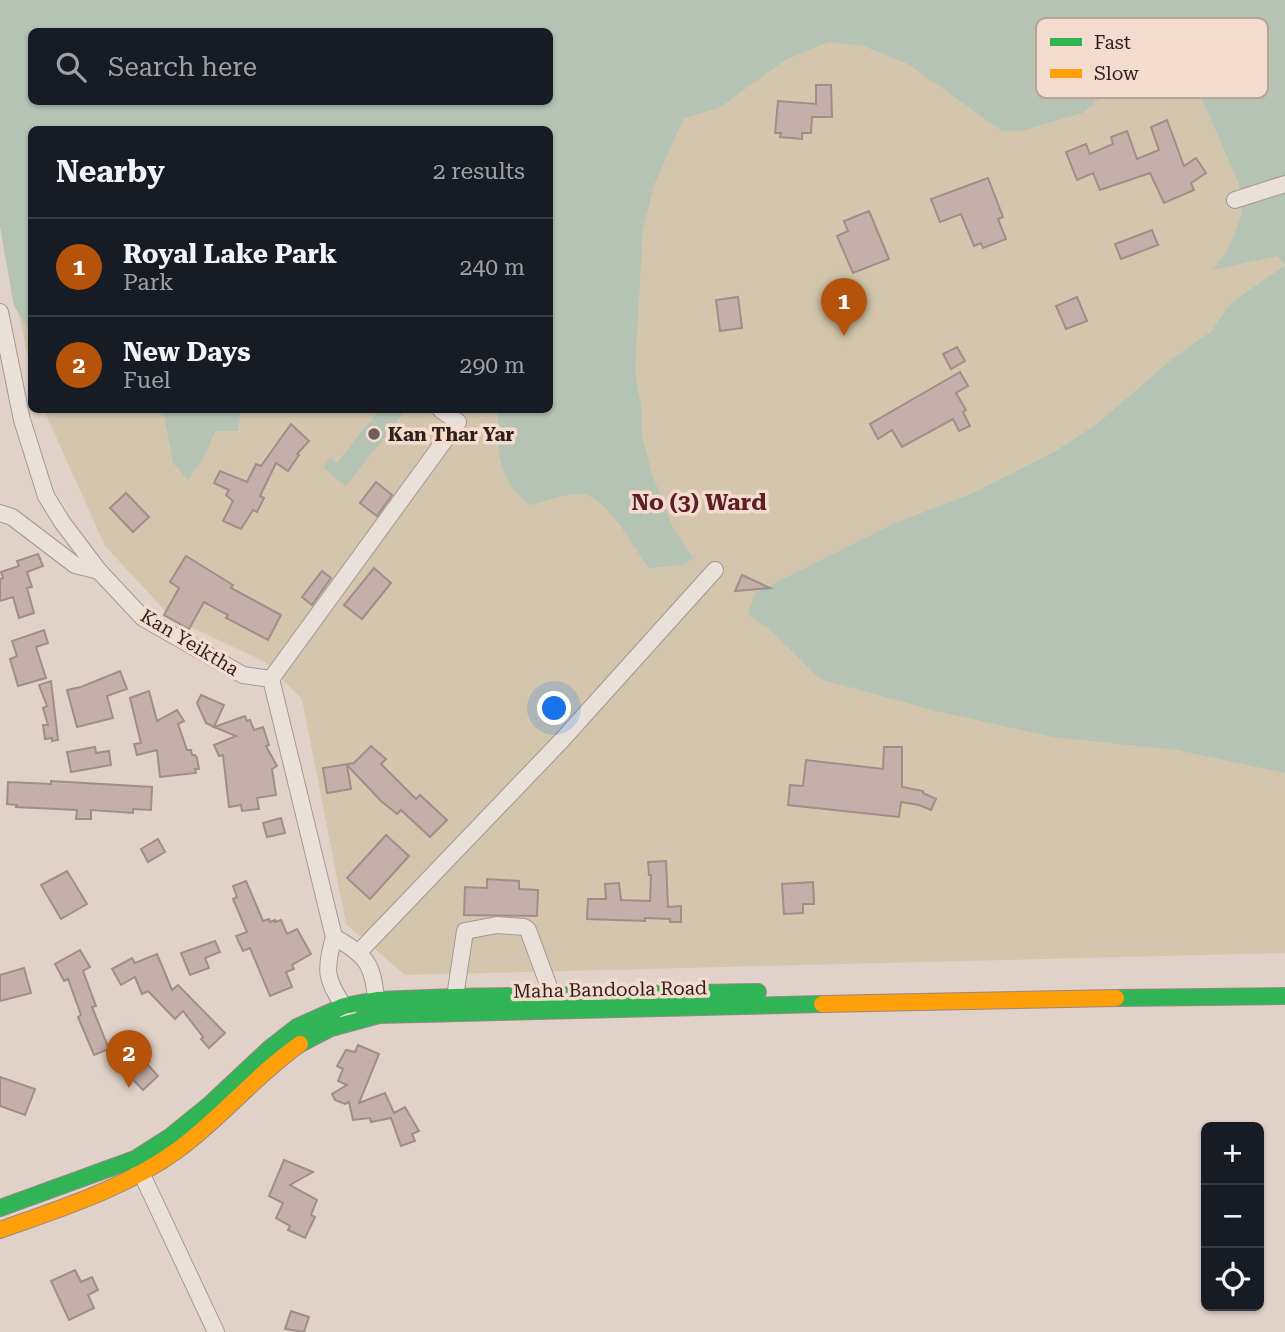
<!DOCTYPE html>
<html lang="en">
<head>
<meta charset="utf-8">
<style>
  body { margin:0; font-family:"Roboto Serif",serif; background:#20242c; color:#f1f3f6 }
  .controls { position:absolute; right:21px; bottom:21px; display:grid; overflow:hidden; border-radius:10px; box-shadow:0 2px 5px #0004 }
  .controls button { width:63px; height:63px; display:grid; place-items:center; padding:0; border:0; border-bottom:2px solid #363941; background:#171b24; color:#f1f3f6; font:35px sans-serif }
  .you { position:absolute; left:555px; top:709px; width:24px; height:24px; margin:-18px; border:5px solid #fff; border-radius:50%; background:#1a73e8; box-shadow:0 0 0 10px #1a73e833 }
  .badge { display:grid; place-items:center; width:46px; height:46px; border-radius:50%; background:#b45309; color:#fff; font-size:23px; font-weight:700 }
  .pin { position:absolute; translate:-50% -58px; filter:drop-shadow(0 2px 4px #0008) }
  .pin::after { content:''; position:absolute; top:37px; width:24px; height:21px; background:inherit; clip-path:polygon(0 0,100% 0,50% 100%) }
  .list { margin:0; padding:0; list-style:none }
  h2 { display:flex; justify-content:space-between; align-items:center; height:91px; margin:0; padding:0 28px; font-size:30px }
  h2 small { font-size:23px; font-weight:400; color:#9ea1a6 }
  .list li { display:grid; grid-template-columns:46px 1fr auto; gap:21px; align-items:center; box-sizing:border-box; height:98px; padding:0 28px; border-top:2px solid #363941 }
  .list b { display:block; font-size:26px; white-space:nowrap }
  .list p { margin:0; font-size:23px; white-space:nowrap; color:#9ea1a6 }
  .list em { font-size:23px; font-style:normal; color:#9ea1a6 }
  .icon { flex:none; width:38px; height:38px; fill:none; stroke:currentColor; stroke-width:2; stroke-linecap:round; stroke-linejoin:round }
  .map { position:relative; flex:none; width:1285px; height:1332px; overflow:hidden }
  .search { position:absolute; background:#171b24; box-shadow:0 2px 5px #0004; left:28px; top:28px; width:525px; height:77px; display:flex; align-items:center; gap:18px; box-sizing:border-box; padding:0 24px; border-radius:10px; color:#9ea1a6; font-size:26px }
  .panel { position:absolute; background:#171b24; box-shadow:0 2px 5px #0004; left:28px; top:126px; width:525px; height:287px; border-radius:10px }
  .map>svg:first-child { display:block }
  .green { fill:#d3c6ac; fill-rule:evenodd }
  .water { fill:#b5c3b5; fill-rule:evenodd }
  .building { fill:#c4afaa; stroke:#a08e89; stroke-width:2 }
  .lines { fill:none; stroke-linecap:round; stroke-linejoin:round }
  .street-casing { stroke:#a59893; stroke-width:18 }
  .fast-casing { stroke:#958883; stroke-width:18 }
  .slow-casing { stroke:#958883; stroke-width:18 }
  .street { stroke:#e9e0da; stroke-width:16 }
  .fast { stroke:#30b455; stroke-width:16 }
  .slow { stroke:#ff9f0a; stroke-width:16 }
  .poi-dot { fill:#6f5e59; stroke:#f3dcce; stroke-width:2.5 }
  .labels { text-anchor:middle; stroke-width:7; stroke-linejoin:round; paint-order:stroke }
  .poi-label { font-size:19px; font-weight:bold; fill:#321f1c; stroke:#f3dcce; text-anchor:start }
  .street-label { font-size:19px; fill:#321f1c; stroke:#f3dcce }
  .quarter-label { font-size:23px; font-weight:bold; fill:#5d1e26; stroke:#f3dcce }
  .key { fill:#f3dcce; stroke:#b9a399; stroke-width:2 }
  .key-label { font-size:19px; fill:#321f1c }
</style>
</head>
<body>
<div class="map">
<svg width="1285" height="1332" viewBox="0 0 1285 1332">
  <rect width="100%" height="100%" fill="#e1d2c9"/>
  <path class="green" d="M0,0H1285V953L405,975L346,924L302,699L265,662L172,618L105,546L44,410H550V130H32L31,371L0,226ZM32,32H550V102H32Z"/>
  <g class="water">
    <path d="M0,0H1285V264L1277,256L1212,270C1225,259 1242,223 1242,206C1242,199 1240,191 1239,184L1205,106L1199,96L1177,86L1130,81L1118,84L1082,113L1025,130L1002,131L908,64L864,46L829,42L785,60L719,108L684,118L654,185L643,229L635,370L642,412V435L651,471L672,526L693,558L684,565L649,568C635,549 611,505 589,496C574,490 544,502 529,505C498,480 495,446 499,410H550V130H32L31,333L14,306L0,227ZM32,32H550V102H32Z"/>
    <path d="M1285,265V773L1177,750L1053,737L936,711L820,679L768,628L748,615L755,593L895,523L971,494L1056,451L1097,424L1173,358L1211,332L1230,304Z"/>
    <path d="M160,410H241L238,431H215L207,452L188,480L173,463L164,415Z"/>
    <path d="M379,410H406L346,486L323,468L330,458L337,463Z"/>
  </g>
  <g class="building">
    <path d="M816,85H831L832,117H812L811,133H802V139L780,137L781,133H775L778,101L816,104Z"/>
    <path d="M1167,120L1184,166L1196,158L1206,173L1191,183L1194,190L1164,203L1150,173L1100,190L1093,173L1077,180L1066,152L1086,144L1090,154L1113,144L1111,137L1127,131L1137,159L1159,150L1151,127Z"/>
    <path d="M988,178L1003,217L998,219L1006,239L983,248L981,243L974,246L961,214L940,222L931,199Z"/>
    <path d="M869,211L889,259L853,273L837,236L848,231L844,221Z"/>
    <path d="M1152,230L1158,245L1121,259L1115,244Z"/>
    <path d="M738,297L742,328L720,331L716,300Z"/>
    <path d="M1077,297L1087,321L1066,329L1056,306Z"/>
    <path d="M957,347L965,361L951,369L943,354Z"/>
    <path d="M960,372L968,386L956,393L966,410L963,412L970,426L959,431L953,419L902,447L892,430L878,439L870,424Z"/>
    <path d="M291,424L309,441L297,454L299,455L288,471L276,463L260,496L264,498L257,512L253,510L241,529L223,521L233,501L226,495L229,490L214,483L220,471L247,482L256,464L261,466Z"/>
    <path d="M376,482L392,495L377,516L360,503Z"/>
    <path d="M126,493L149,517L133,532L110,508Z"/>
    <path d="M38,554L43,566L27,572L32,587L27,588L34,613L19,618L13,597L0,601V579L3,578L1,572L19,566L17,561Z"/>
    <path d="M186,556L233,585L231,588L281,615L268,640L226,618L228,615L204,602L189,629L164,615L179,588L170,582Z"/>
    <path d="M374,568L391,583L362,619L344,605Z"/>
    <path d="M322,571L331,578L312,605L302,597Z"/>
    <path d="M742,575L770,588L735,591Z"/>
    <path d="M44,630L48,643L36,647L46,678L18,686L10,659L17,656L12,641Z"/>
    <path d="M120,671L127,689L107,696L113,718L77,727L67,690L81,687Z"/>
    <path d="M51,681L58,740L52,741V738L45,739L43,725H48L43,708L47,706L39,685Z"/>
    <path d="M149,691L157,721L177,710L184,721L178,724L187,750H191L192,755H195L197,758L199,769H195L196,773L160,777L157,750L137,755L134,744L141,743L130,698Z"/>
    <path d="M201,695L224,705L214,727L206,723L197,703Z"/>
    <path d="M245,716L247,721L250,720L254,730L263,727L269,745L266,746L277,766L272,769L276,795L257,798L259,809L242,811L241,805L229,807L223,755L219,756L214,745L236,736L214,727Z"/>
    <path d="M371,746L386,759L381,764L416,799L420,795L447,820L430,837L401,810L397,814L381,801L347,765L351,789L327,793L323,768L354,763Z"/>
    <path d="M95,747L96,753L109,751L111,765L71,772L67,752Z"/>
    <path d="M884,747H902V787L923,791V793L936,799L931,810L919,805L901,802L899,817L788,805L790,785L803,786L806,760L883,769Z"/>
    <path d="M51,781L152,787L151,810L133,809V813L91,810V819H76L77,810L16,807L17,805L7,804L8,782L51,784Z"/>
    <path d="M281,818L285,833L267,837L263,823Z"/>
    <path d="M386,835L409,856L370,899L347,878Z"/>
    <path d="M158,839L165,852L148,862L141,849Z"/>
    <path d="M666,861L668,907L681,906V922H670V919L645,918V921L587,919L588,899H606L605,884L619,883L621,900L650,901L651,875H649L648,862Z"/>
    <path d="M67,871L87,904L61,919L41,885Z"/>
    <path d="M487,879L519,881V889L538,890L537,916L464,915L465,887L487,888Z"/>
    <path d="M246,881L263,921L269,919L270,922L275,920V922L281,920L287,934L297,929L311,954L292,965L294,969L286,972L292,987L270,996L250,948L243,951L236,936L247,932L233,899L237,897L233,886Z"/>
    <path d="M813,882L814,904H803V913L784,914L782,884Z"/>
    <path d="M215,941L220,952L205,958L209,968L190,975L181,953Z"/>
    <path d="M80,950L90,967L83,971L96,1006L92,1007L109,1049L94,1055L78,1017L81,1015L68,979L64,981L55,964Z"/>
    <path d="M157,954L172,990L178,985L225,1033L209,1048L201,1039L203,1037L183,1011L175,1019L148,991L142,994L135,977L121,985L112,969L132,958L135,963Z"/>
    <path d="M24,968L31,993L0,1001V975Z"/>
    <path d="M358,1045L379,1054L359,1103L385,1093L394,1113L405,1107L419,1131L412,1134L415,1141L401,1146L391,1118L371,1122L370,1118L353,1120L349,1102L345,1104L335,1100L332,1094L347,1085L338,1081L343,1069L337,1066L346,1050L355,1052Z"/>
    <path d="M139,1055L158,1076L143,1090L123,1069Z"/>
    <path d="M0,1077L35,1089L25,1115L0,1106Z"/>
    <path d="M284,1160L313,1172L290,1185L317,1200L311,1215L315,1217L305,1238L288,1230L290,1226L276,1218L283,1203L269,1196Z"/>
    <path d="M75,1270L81,1282L92,1277L98,1290L88,1295L94,1308L69,1320L51,1281Z"/>
    <path d="M291,1311L309,1317L304,1332L285,1329Z"/>
  </g>
  <g class="lines">
    <defs>
      <g id="street">
        <path d="M1235,200L1285,184"/>
        <path d="M0,312L22,420L46,496L62,522L99,571L143,618L243,675L271,679L334,937"/>
        <path d="M0,513L12,517L75,565L99,571"/>
        <path d="M271,679L458,422L441,410"/>
        <path d="M334,937C374,959 372,969 378,1011"/>
        <path d="M334,937C322,979 329,980 349,1016"/>
        <path d="M358,953L562,740L715,570"/>
        <path d="M455,997L465,931L497,925L524,927L528,930L552,995"/>
        <path d="M137,1164L216,1332"/>
      </g>
      <g id="fast">
        <path d="M1116,998L1285,996"/>
        <path d="M300,1044L331,1028L379,1015L822,1004"/>
        <path d="M0,1208L135,1159L171,1136L208,1106L270,1048L297,1027L344,1006L377,1000L455,997L758,992"/>
      </g>
      <g id="slow">
        <path d="M822,1004L1116,998"/>
        <path d="M0,1230C62,1208 126,1188 179,1149C222,1117 256,1075 300,1044"/>
      </g>
    </defs>
    <use href="#street" class="street-casing"/>
    <use href="#fast" class="fast-casing"/>
    <use href="#slow" class="slow-casing"/>
    <use href="#street" class="street"/>
    <use href="#fast" class="fast"/>
    <use href="#slow" class="slow"/>
  </g>
  <circle class="poi-dot" cx="374" cy="434" r="7"/>
  <g class="labels">
    <g class="poi-label">
      <text x="388" y="441">Kan Thar Yar</text>
    </g>
    <g class="street-label">
      <text transform="translate(190 642) rotate(31)" y="7">Kan Yeiktha</text>
      <text transform="translate(610 989) rotate(-1)" y="7">Maha Bandoola Road</text>
    </g>
    <g class="quarter-label">
      <text x="699" y="510">No (3) Ward</text>
    </g>
  </g>
  <rect x="1036" y="18" width="232" height="80" rx="10" class="key"/>
  <rect x="1050" y="38" width="32" height="8" fill="#30b455"/>
  <rect x="1050" y="69" width="32" height="9" fill="#ff9f0a"/>
  <g class="key-label">
    <text x="1094" y="49">Fast</text>
    <text x="1094" y="80">Slow</text>
  </g>
</svg>
<div class="controls">
<button>+</button>
<button>−</button>
<button><svg class="icon" aria-label="locate" viewBox="0 0 24 24"><circle cx="12" cy="12" r="6"/><path d="M12 2v4M12 18v4M2 12h4M18 12h4"/></svg></button>
</div>
<div class="you"></div>
<div class="pin badge" style="left:844px;top:336px">1</div>
<div class="pin badge" style="left:129px;top:1088px">2</div>
<div class="search"><svg class="icon" aria-label="search" viewBox="0 0 24 24"><circle cx="10" cy="10" r="6"/><path d="M15 15l6 6"/></svg>Search here</div>
<section class="panel">
<h2>Nearby<small>2 results</small></h2>
<ul class="list">
<li><span class="badge">1</span><div><b>Royal Lake Park</b><p>Park</p></div><em>240 m</em></li>
<li><span class="badge">2</span><div><b>New Days</b><p>Fuel</p></div><em>290 m</em></li>
</ul>
</section>
</div>
</body>
</html>
